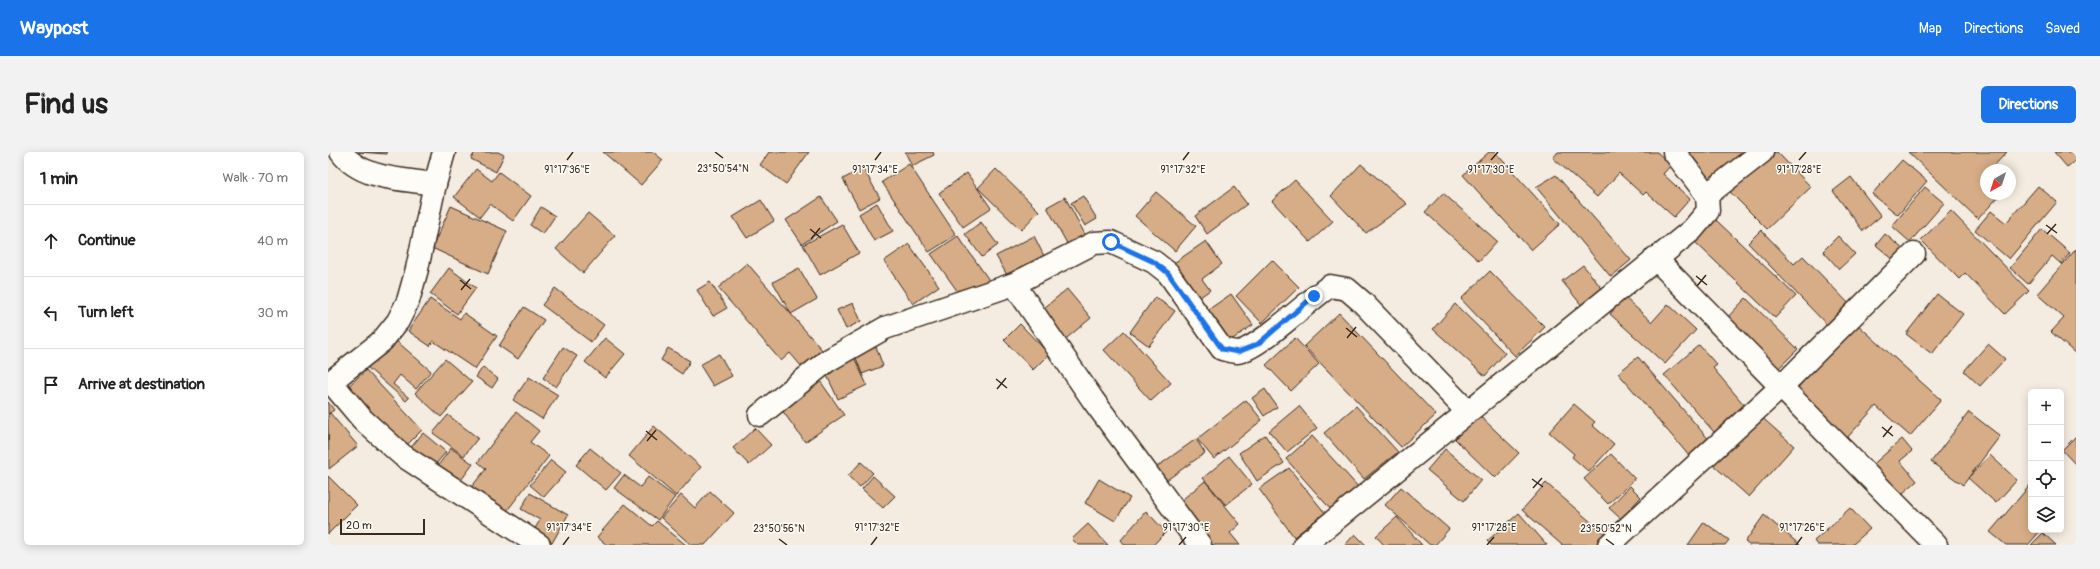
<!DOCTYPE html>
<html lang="en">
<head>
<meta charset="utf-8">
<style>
  body { margin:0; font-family:Pangolin,sans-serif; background:#f2f2f2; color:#222 }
  .controls { position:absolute; right:12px; bottom:12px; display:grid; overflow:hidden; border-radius:6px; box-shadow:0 2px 10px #0003 }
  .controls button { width:36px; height:36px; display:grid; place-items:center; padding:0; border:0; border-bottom:1px solid #e0e0e0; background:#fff; color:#222; font:20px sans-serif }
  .compass { position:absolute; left:1652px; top:12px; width:36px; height:36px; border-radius:50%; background:#fff; box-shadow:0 2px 10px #0003; rotate:219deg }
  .scale { position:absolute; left:12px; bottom:10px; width:85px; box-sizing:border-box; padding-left:4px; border:2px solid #3b2a1e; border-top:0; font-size:11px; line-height:14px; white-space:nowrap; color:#3b2a1e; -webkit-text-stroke:3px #fdfcf7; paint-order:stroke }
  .stop { position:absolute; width:12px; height:12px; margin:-9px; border:3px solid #1a73e8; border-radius:50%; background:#fff }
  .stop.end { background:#1a73e8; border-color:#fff; box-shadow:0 1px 4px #0008 }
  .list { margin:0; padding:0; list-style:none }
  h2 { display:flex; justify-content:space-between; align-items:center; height:52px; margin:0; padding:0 16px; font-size:17px }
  h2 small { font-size:13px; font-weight:400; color:#767676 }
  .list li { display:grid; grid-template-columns:26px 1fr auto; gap:12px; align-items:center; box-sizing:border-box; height:72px; padding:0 16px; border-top:1px solid #e0e0e0 }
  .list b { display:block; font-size:15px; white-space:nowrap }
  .list em { font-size:13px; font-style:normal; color:#767676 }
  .icon { flex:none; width:22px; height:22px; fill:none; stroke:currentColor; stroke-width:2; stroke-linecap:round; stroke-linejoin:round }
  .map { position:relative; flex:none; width:1748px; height:393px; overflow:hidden; border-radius:6px }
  header { display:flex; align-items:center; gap:24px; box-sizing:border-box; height:56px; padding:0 20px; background:#1a73e8; color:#fff }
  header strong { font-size:19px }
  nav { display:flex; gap:22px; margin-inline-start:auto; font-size:14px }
  .intro { display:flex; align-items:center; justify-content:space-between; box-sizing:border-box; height:96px; padding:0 24px }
  h1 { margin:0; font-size:28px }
  .button { padding:10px 18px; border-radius:6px; background:#1a73e8; color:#fff; font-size:14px; font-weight:700 }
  main { display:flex; gap:24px; padding:0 24px }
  aside { flex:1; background:#fff; border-radius:6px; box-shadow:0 2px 10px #0003 }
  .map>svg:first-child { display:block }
  .building { fill:#d6ad87; stroke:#3b2a1e }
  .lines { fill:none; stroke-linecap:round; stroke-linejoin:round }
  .street-casing { stroke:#3b2a1e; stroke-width:25 }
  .street { stroke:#fdfcf7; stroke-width:22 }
  .route { stroke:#1a73e8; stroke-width:5 }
  .ticks { fill:none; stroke:#3b2a1e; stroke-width:1.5 }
  .ticks-label { font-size:10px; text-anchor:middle; fill:#3b2a1e; stroke:#fdfcf7; stroke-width:3; stroke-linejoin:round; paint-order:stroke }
</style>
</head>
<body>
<header>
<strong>Waypost</strong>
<nav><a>Map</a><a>Directions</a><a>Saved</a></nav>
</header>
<div class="intro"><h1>Find us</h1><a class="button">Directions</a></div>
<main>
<aside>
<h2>1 min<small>Walk · 70 m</small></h2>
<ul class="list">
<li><svg class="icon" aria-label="ahead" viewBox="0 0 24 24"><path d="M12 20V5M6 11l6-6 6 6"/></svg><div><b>Continue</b></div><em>40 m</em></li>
<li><svg class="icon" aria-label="left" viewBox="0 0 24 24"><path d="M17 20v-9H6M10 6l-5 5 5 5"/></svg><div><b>Turn left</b></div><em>30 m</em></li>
<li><svg class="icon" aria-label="arrive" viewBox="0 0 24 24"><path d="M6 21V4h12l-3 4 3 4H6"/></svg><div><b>Arrive at destination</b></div></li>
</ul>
</aside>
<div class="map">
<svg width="1748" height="393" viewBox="0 0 1748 393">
  <rect width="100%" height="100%" fill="#f5ece1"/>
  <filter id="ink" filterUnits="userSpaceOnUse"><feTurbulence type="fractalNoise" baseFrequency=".025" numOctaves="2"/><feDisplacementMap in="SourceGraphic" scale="8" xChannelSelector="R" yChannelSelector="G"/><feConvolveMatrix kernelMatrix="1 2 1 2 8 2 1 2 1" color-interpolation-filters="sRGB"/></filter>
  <g filter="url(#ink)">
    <g class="building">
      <path d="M30,0H59V2Z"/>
      <path d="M147,0H170L176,3L168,20L143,7Z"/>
      <path d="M275,0H325L335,8L313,33Z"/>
      <path d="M441,0H481L458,32L432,13Z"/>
      <path d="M577,0H605L606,3L584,14Z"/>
      <path d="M1161,0H1167L1232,72L1203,98L1135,23Z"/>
      <path d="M1230,0H1329L1343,13L1335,22L1362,47L1346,65L1318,40L1315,43L1291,21L1269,45L1225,6Z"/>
      <path d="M1361,0H1429L1385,32Z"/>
      <path d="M1438,0H1449L1483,35L1439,77L1400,38Z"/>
      <path d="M1580,0H1679L1662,18H1658V22L1655,25L1658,27V42H1673L1650,67Z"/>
      <path d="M1726,0H1748V8L1739,15Z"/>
      <path d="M1574,8L1599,29L1570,63L1544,42Z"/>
      <path d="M581,12L628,83L601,100L554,30Z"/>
      <path d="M1033,12L1079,52L1038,81L1003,44Z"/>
      <path d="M535,16L552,46L531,57L515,27Z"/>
      <path d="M148,17L164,29L171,20L203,44L185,69L162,52L152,65L126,45Z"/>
      <path d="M668,17L711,59L693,78L650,36Z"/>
      <path d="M639,21L663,56L635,75L611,41Z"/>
      <path d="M1228,23L1303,108L1283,125L1208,35Z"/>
      <path d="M1523,25L1553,64L1535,79L1505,39Z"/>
      <path d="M967,28L1005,69L982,90L944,49Z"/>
      <path d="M1710,34L1729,50L1681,107L1647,78L1663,59L1678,71Z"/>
      <path d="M906,35L919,52L879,82L867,64Z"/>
      <path d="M1597,35L1616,51L1582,90L1564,74Z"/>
      <path d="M828,40L868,74L847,99L807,64Z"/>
      <path d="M1115,41L1169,89L1151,109L1097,60Z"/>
      <path d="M755,44L769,67L757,74L743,51Z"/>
      <path d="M493,45L509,69L474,92L458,68Z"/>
      <path d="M737,45L760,88L742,97L719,55Z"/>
      <path d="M433,48L446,69L419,86L405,65Z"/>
      <path d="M549,51L565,79L546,89L531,62Z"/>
      <path d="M123,54L179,79L160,122L104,96Z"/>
      <path d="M213,55L227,64L215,82L202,73Z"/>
      <path d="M1623,59L1701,139L1677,162L1637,121L1631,127L1593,88Z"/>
      <path d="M260,61L287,84L255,121L228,97Z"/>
      <path d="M1388,68L1468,144L1447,166L1367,90Z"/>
      <path d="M653,70L670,93L654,105L637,82Z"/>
      <path d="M514,72L531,101L492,123L475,93Z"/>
      <path d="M1714,77L1742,101L1733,112L1724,104L1700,132L1682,116Z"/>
      <path d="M1433,78L1466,112L1475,104L1524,155L1502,176L1420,91Z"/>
      <path d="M1557,82L1576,98L1567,109L1548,93Z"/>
      <path d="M630,84L661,128L635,147L603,102Z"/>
      <path d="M706,84L719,110L683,130L668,104Z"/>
      <path d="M1510,84L1527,102L1511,117L1495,99Z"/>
      <path d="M878,89L894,112L874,127L882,138L865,150L840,115Z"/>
      <path d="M581,92L611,134L585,152L556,109Z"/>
      <path d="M1748,97V202L1723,180L1736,166L1709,142Z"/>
      <path d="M944,108L971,135L934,171L908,144Z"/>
      <path d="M419,111L494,198L474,215L462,201L453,209L390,136Z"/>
      <path d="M1255,113L1276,139L1255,155L1234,129Z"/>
      <path d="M121,116L148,136L129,162L102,142Z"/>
      <path d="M471,116L489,147L463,162L445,130Z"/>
      <path d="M1162,119L1217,175L1187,204L1133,147Z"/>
      <path d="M382,130L399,156L385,164L369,138Z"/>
      <path d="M227,136L276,173L263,190L214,153Z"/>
      <path d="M739,137L763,166L734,190L716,156Z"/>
      <path d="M903,142L925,173L896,193L874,162Z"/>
      <path d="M1609,142L1635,162L1604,202L1578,182Z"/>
      <path d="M827,145L847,159L821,194L802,180Z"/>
      <path d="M1296,145L1324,170L1340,152L1368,178L1337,212L1282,162Z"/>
      <path d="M1418,146L1470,197L1447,220L1395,170Z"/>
      <path d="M102,147L132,167L136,161L169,184L147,217L105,189L102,194L80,179Z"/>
      <path d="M525,151L533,169L518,177L509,158Z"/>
      <path d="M1127,152L1177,201L1157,224L1105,177Z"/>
      <path d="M196,155L216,168L190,207L171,194Z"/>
      <path d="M1011,161L1108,263L1073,295L976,194Z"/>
      <path d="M1528,171L1613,248L1582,284L1548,254L1518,287L1466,240Z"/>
      <path d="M692,172L721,202L705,218L676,188Z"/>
      <path d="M796,179L843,231L823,249L776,198Z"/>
      <path d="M65,186L103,219L88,237L72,223L65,232L81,246L78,249L39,215Z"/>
      <path d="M277,186L297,202L277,226L257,210Z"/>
      <path d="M967,186L991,212L963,239L938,213Z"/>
      <path d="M1660,192L1677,207L1652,234L1636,219Z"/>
      <path d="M1371,193L1389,213L1385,216L1423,261L1392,287L1336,223Z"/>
      <path d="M235,195L249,204L228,235L215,226Z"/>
      <path d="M548,195L555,214L534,222L527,203Z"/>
      <path d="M340,196L362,209L354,222L333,208Z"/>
      <path d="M524,201L539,233L510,247L495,215Z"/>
      <path d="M391,202L404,224L385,234L372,213Z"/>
      <path d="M1310,205L1382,289L1363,306L1290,221Z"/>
      <path d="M117,207L144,230L113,265L87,241Z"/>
      <path d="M155,215L170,227L164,236L148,225Z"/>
      <path d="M38,218L94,278L73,299L16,238Z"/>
      <path d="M201,225L230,243L214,267L185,248Z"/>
      <path d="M490,226L516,263L477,290L451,254Z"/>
      <path d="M937,237L949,255L936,264L924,246Z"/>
      <path d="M918,248L934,268L886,307L869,287Z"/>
      <path d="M0,250L6,258L0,262Z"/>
      <path d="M1246,252L1267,270L1264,273L1286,292L1261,320L1244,305L1246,302L1221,280Z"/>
      <path d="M971,254L989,276L959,300L941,279Z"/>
      <path d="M1028,254L1070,300L1036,327L996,281Z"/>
      <path d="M188,260L211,279L202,290L221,304L175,364L141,338L158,317L150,310Z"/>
      <path d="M1641,260L1672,284L1635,333L1603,310Z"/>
      <path d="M2,261L30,294L1,317L0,263Z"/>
      <path d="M1429,261L1466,294L1421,345L1384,312Z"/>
      <path d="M120,263L150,286L136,304L105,281Z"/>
      <path d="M1151,263L1191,301L1167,326L1127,287Z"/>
      <path d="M326,274L373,315L348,344L301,304Z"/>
      <path d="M427,276L443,293L421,313L405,296Z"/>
      <path d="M95,281L118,300L102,319L79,300Z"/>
      <path d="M937,283L956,311L929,329L911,301Z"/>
      <path d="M984,284L1032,337L1006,361L958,307Z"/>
      <path d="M1748,284V313L1734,298Z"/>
      <path d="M868,287L877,301L833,332L823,319Z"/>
      <path d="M1574,287L1584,299L1572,309L1589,329L1568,347L1541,316Z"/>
      <path d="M123,296L145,312L128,335L106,319Z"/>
      <path d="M262,296L293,321L278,338L248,313Z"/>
      <path d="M1117,297L1153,328L1136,349L1099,318Z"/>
      <path d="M1283,302L1307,327L1280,352L1256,327Z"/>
      <path d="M1662,303L1689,328L1668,351L1640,326Z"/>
      <path d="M901,304L924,332L898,353L875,326Z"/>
      <path d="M223,308L238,320L216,345L202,333Z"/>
      <path d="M533,310L545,321L532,335L520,324Z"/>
      <path d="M961,316L997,361L966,385L931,337Z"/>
      <path d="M296,323L312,335L320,325L347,345L330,368L286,336Z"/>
      <path d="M0,324L29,353L0,382Z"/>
      <path d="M545,324L567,344L555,356L534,337Z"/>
      <path d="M771,327L802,346L787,369L757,351Z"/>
      <path d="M877,329L912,372L902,381L912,393H876L845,355Z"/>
      <path d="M1218,331L1279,384L1271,393H1234L1194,358Z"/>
      <path d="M1703,332V378H1713L1700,393H1678L1662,380Z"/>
      <path d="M1302,334L1313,345L1293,367L1281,356Z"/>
      <path d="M1073,335L1121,377L1107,393H1102L1057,353Z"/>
      <path d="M382,339L406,361L377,393H363L333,366L353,343L367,356Z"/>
      <path d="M202,341L240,363L224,391L205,380L212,368L193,357Z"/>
      <path d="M297,352L324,374L329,369L358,393H279L269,385Z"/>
      <path d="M1522,356L1542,377L1524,393H1489L1486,389Z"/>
      <path d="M818,359L838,380L825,393H797L793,388Z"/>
      <path d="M1191,361L1219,393H1163L1159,389Z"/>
      <path d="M1436,363L1472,393H1421L1417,390Z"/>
      <path d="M1069,365L1094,393H1056L1048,384Z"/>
      <path d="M1376,370L1401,388L1397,393H1360Z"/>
      <path d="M760,372L780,393H750L744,387Z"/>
      <path d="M1715,381L1728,393H1703Z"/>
      <path d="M1027,382L1038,393H1017Z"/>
    </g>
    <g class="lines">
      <defs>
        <g id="street">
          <path d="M13,0C33,28 76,27 107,32"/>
          <path d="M1379,43L1434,0"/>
          <path d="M1327,106L1608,393"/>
          <path d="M686,132L765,248L872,393"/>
          <path d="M3,230L35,268L74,303L211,393"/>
          <path d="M0,232L54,189L70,169L80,149L89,117L107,32L116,0"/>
          <path d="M432,263L499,209L557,176L686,132L766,91L783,90L826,110L840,121L894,197C899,198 905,200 909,200C930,198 980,148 1002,134L1019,137L1034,150L1139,259"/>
          <path d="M976,393L1364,78L1380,59L1379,43L1346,0"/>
          <path d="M1281,393L1453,235L1586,102"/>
        </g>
      </defs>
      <use href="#street" class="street-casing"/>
      <use href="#street" class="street"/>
    </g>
  </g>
  <g class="lines" filter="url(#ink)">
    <path class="route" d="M783,90L826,110L840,121L894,197L910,200L930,192L986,144"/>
  </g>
  <path class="ticks" d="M387,0L395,6M239,8L245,0M547,8L553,0M855,8L861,0M1163,8L1170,0M1471,8L1478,0M1718,73L1729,81M482,77L493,86M1719,82L1728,72M483,87L492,76M1368,124L1379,133M132,128L143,137M1369,134L1378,123M133,138L142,127M1018,176L1029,185M1019,186L1028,175M668,227L679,236M669,237L678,226M1554,275L1565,284M318,279L329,288M1555,285L1564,274M319,289L328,278M1204,327L1215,335M1205,336L1214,326M451,387L459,393M1278,387L1286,393M235,393L241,385M543,393L549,385M851,393L858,385M1159,393L1166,385M1468,393L1474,385"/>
  <g class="ticks-label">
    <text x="395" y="20">23°50'54"N</text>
    <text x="239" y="21">91°17'36"E</text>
    <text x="547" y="21">91°17'34"E</text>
    <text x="855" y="21">91°17'32"E</text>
    <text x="1163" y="21">91°17'30"E</text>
    <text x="1471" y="21">91°17'28"E</text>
    <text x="241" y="379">91°17'34"E</text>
    <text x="549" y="379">91°17'32"E</text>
    <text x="858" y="379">91°17'30"E</text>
    <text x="1166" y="379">91°17'28"E</text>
    <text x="1474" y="379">91°17'26"E</text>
    <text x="451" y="380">23°50'56"N</text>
    <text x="1278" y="380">23°50'52"N</text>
  </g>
</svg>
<div class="controls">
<button>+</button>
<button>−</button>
<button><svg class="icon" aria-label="locate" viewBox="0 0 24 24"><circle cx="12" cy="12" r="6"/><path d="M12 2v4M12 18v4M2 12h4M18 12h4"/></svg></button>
<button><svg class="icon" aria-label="layers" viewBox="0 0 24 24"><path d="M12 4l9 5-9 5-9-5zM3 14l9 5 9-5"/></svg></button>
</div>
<svg class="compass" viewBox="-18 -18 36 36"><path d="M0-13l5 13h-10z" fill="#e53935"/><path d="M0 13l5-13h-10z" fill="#767676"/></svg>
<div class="scale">20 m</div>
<div class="stop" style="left:783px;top:90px"></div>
<div class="stop end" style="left:986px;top:144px"></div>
</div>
</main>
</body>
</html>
